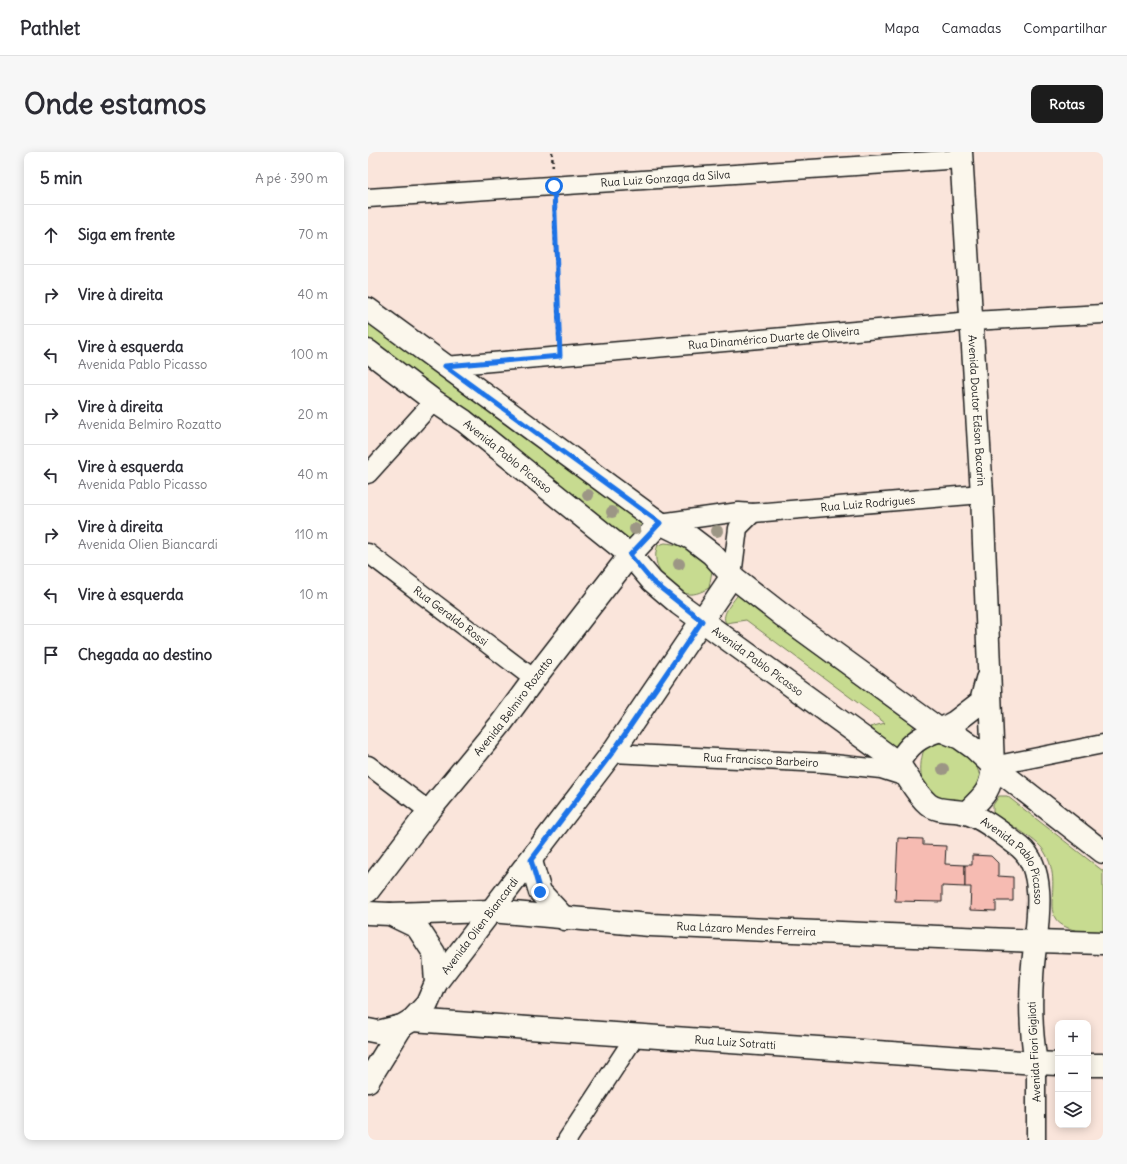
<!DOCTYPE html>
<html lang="pt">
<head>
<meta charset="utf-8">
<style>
  body { margin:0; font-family:Delius,sans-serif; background:#f7f7f7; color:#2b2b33 }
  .controls { position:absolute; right:12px; bottom:12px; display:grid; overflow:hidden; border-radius:8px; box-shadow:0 2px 10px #0003 }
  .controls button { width:36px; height:36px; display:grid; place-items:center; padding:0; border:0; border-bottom:1px solid #e1e1e2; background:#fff; color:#2b2b33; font:20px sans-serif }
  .stop { position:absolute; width:12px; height:12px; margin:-9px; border:3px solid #1a73e8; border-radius:50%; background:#fff }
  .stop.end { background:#1a73e8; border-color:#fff; box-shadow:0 1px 4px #0008 }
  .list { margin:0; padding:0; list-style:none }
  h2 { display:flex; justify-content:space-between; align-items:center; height:52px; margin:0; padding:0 16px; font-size:17px }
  h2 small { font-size:13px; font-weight:400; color:#7c7c81 }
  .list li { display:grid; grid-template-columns:26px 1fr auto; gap:12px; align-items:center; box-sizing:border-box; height:60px; padding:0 16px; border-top:1px solid #e1e1e2 }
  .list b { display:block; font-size:15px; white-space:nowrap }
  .list p { margin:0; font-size:13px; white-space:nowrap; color:#7c7c81 }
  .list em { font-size:13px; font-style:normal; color:#7c7c81 }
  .icon { flex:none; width:22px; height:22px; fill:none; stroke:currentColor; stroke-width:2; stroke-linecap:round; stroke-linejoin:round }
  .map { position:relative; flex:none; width:735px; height:988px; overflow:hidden; border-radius:8px }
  header { display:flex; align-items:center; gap:24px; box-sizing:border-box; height:56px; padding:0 20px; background:#fff; border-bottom:1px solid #e1e1e2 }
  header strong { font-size:19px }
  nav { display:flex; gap:22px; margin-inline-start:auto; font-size:14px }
  .intro { display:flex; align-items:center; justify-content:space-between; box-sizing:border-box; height:96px; padding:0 24px }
  h1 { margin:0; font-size:28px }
  .button { padding:10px 18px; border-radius:8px; background:#1c1c1c; color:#fff; font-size:14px; font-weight:700 }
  main { display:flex; gap:24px; padding:0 24px }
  aside { flex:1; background:#fff; border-radius:8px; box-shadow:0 2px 10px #0003 }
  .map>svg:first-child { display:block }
  .green { fill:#c7db90; stroke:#727c56 }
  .building { fill:#f6bbb2; stroke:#1c1c1c }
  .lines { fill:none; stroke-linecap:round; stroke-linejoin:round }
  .minor-casing { stroke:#1c1c1c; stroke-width:21 }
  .tertiary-casing { stroke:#1c1c1c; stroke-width:25 }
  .primary-casing { stroke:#1c1c1c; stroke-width:25 }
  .path { stroke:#1c1c1c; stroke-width:2.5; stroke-dasharray:3 3; stroke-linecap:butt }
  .minor { stroke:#fbf7ec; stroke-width:18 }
  .tertiary { stroke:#fbf7ec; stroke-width:22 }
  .primary { stroke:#fbf7ec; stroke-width:22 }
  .tree { fill:#9c9685 }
  .route { stroke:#1a73e8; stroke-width:5 }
  .labels { text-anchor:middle; stroke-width:4; stroke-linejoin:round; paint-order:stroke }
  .street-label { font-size:11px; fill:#1c1c1c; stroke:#fbf7ec }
</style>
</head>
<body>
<header>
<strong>Pathlet</strong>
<nav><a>Mapa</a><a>Camadas</a><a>Compartilhar</a></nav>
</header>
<div class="intro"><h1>Onde estamos</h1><a class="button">Rotas</a></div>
<main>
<aside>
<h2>5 min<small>A pé · 390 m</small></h2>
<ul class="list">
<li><svg class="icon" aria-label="ahead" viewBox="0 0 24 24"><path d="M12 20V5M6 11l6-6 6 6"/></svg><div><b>Siga em frente</b></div><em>70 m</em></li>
<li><svg class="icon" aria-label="right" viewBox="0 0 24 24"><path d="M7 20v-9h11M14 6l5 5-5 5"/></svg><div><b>Vire à direita</b></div><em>40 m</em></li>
<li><svg class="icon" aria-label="left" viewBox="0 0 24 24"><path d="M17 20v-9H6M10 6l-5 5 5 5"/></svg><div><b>Vire à esquerda</b><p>Avenida Pablo Picasso</p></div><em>100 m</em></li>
<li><svg class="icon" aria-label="right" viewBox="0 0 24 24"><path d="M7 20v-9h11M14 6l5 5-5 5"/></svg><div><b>Vire à direita</b><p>Avenida Belmiro Rozatto</p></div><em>20 m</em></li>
<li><svg class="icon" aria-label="left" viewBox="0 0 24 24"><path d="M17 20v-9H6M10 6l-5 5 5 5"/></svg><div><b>Vire à esquerda</b><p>Avenida Pablo Picasso</p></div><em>40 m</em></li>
<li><svg class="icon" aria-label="right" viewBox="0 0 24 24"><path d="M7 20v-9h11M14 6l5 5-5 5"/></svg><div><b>Vire à direita</b><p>Avenida Olien Biancardi</p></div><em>110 m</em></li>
<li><svg class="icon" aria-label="left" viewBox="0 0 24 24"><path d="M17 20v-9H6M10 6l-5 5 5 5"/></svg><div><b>Vire à esquerda</b></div><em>10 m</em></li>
<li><svg class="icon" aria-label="arrive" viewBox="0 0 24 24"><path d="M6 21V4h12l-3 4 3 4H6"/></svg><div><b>Chegada ao destino</b></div></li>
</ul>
</aside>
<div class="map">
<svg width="735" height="988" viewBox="0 0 735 988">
  <rect width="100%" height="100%" fill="#fae5db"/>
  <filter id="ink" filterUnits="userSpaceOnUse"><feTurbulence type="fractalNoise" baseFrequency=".025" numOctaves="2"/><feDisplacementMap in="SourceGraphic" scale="8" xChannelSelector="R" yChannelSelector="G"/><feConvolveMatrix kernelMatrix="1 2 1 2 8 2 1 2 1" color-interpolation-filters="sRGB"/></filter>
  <g filter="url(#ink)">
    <g class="green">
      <path d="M0,169L281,375L265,392L96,257L0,186Z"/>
      <path d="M297,391C318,393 333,401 344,419L341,436C335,439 328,443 320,442C300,439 281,412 290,393Z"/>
      <path d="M371,441L405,471L546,574L533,589L529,598L502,575L517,571L378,468L358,471C352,462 366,449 371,441Z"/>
      <path d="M567,591H581L606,607L612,624L613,637L602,649C594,649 583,652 577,650C552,643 549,619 556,597Z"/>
      <path d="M631,644H639L735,719V782C651,777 703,742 676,699C668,686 638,671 625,661V653Z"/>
    </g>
    <g class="building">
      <path d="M530,686L555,687V693L578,694L577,712L597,713V735L574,734V750L527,749Z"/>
      <path d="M604,703L623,704L630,711V724L645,725V749H628V759L602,758L603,735H597V713H604Z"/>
    </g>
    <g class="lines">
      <defs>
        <g id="minor">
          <path id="s1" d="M0,46L594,7"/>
          <path id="s2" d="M77,214L604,169L735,162"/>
          <path d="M0,322L66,249"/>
          <path id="s3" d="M292,371L371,360L385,361L614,342"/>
          <path id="s4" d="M0,401L166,527"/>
          <path d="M364,424L370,376L385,361"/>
          <path id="s5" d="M244,601L456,611L513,617L541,626"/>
          <path d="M0,613L61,659"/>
          <path d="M625,614L735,592"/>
          <path d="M668,911V988"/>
          <path d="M199,988L268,883"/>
        </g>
        <g id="tertiary">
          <path id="s6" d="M593,0L614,342L625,614"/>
          <path d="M572,578L587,570L613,550L619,527"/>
          <path d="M163,709L172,740L197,767"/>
          <path id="s7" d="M0,739L61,659L132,573L166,527L262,403L292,371"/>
          <path d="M0,761L22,762L49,775L66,801L68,831L59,852L44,868L34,874L10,880L0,878"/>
          <path id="s8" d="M22,762L123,759L282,773L669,789"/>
          <path id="s9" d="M68,831L244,601L364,424"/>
          <path id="s10" d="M44,868L668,911"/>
          <path d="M0,929L34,874"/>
        </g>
        <g id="primary">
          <path d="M0,157L292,371L323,386L344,402L364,424L414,463L572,578L592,586L606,596L625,614L735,700"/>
          <path id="s11" d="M0,199L66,249L96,269L262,403L284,429L311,452L530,611C540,624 547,641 560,652C571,661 586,657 598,661C616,666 637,684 652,695C684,721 665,791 664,826C662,856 663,881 668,911L690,912"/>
          <path d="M530,611C542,592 550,585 572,578"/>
          <path d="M598,661C616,644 623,639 625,614"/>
          <path d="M669,789L735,791"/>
          <path d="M720,913H735"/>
        </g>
      </defs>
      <use href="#minor" class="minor-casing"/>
      <use href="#tertiary" class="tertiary-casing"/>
      <use href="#primary" class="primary-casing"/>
      <g class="path">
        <path d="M184,0L185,17"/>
        <path d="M186,50L191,187"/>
      </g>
      <use href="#minor" class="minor"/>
      <use href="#tertiary" class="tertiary"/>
      <use href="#primary" class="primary"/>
    </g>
    <g class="tree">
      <circle cx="220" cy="343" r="6"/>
      <circle cx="244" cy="360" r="6"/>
      <circle cx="267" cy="377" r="6"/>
      <circle cx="349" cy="379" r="6"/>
      <circle cx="311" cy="412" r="6"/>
      <circle cx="575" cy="617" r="6"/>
    </g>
  </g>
  <g class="lines" filter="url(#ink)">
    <path class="route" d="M172,740L163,708L244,601L334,469L284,429L262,403L292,371L77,214L192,204L186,34"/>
  </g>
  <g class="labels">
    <g class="street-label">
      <text dy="4" stroke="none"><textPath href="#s1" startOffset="298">Rua Luiz Gonzaga da Silva</textPath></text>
      <text dy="4" stroke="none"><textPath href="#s2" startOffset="330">Rua Dinamérico Duarte de Oliveira</textPath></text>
      <text dy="4" stroke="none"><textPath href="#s6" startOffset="259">Avenida Doutor Edson Bacarin</textPath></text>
      <text dy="4" stroke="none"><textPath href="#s11" startOffset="175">Avenida Pablo Picasso</textPath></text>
      <text dy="4" stroke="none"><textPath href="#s3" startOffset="209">Rua Luiz Rodrigues</textPath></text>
      <text dy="4" stroke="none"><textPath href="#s4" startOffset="104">Rua Geraldo Rossi</textPath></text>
      <text dy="4" stroke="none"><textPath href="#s11" startOffset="499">Avenida Pablo Picasso</textPath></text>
      <text dy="4" stroke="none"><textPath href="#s7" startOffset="235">Avenida Belmiro Rozatto</textPath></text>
      <text dy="4" stroke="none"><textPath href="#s5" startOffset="149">Rua Francisco Barbeiro</textPath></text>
      <text dy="4" stroke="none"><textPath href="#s11" startOffset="835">Avenida Pablo Picasso</textPath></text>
      <text dy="4" stroke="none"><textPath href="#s9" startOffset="72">Avenida Olien Biancardi</textPath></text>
      <text dy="4" stroke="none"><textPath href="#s8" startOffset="357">Rua Lázaro Mendes Ferreira</textPath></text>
      <text dy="4" stroke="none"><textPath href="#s10" startOffset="324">Rua Luiz Sotratti</textPath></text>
      <text transform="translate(666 900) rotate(-93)" y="4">Avenida Fiori Giglioti</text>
    </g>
  </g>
</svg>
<div class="controls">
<button>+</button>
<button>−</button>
<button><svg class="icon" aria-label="layers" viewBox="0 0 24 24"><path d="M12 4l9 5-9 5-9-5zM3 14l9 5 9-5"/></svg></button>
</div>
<div class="stop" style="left:186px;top:34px"></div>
<div class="stop end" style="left:172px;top:740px"></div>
</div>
</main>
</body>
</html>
